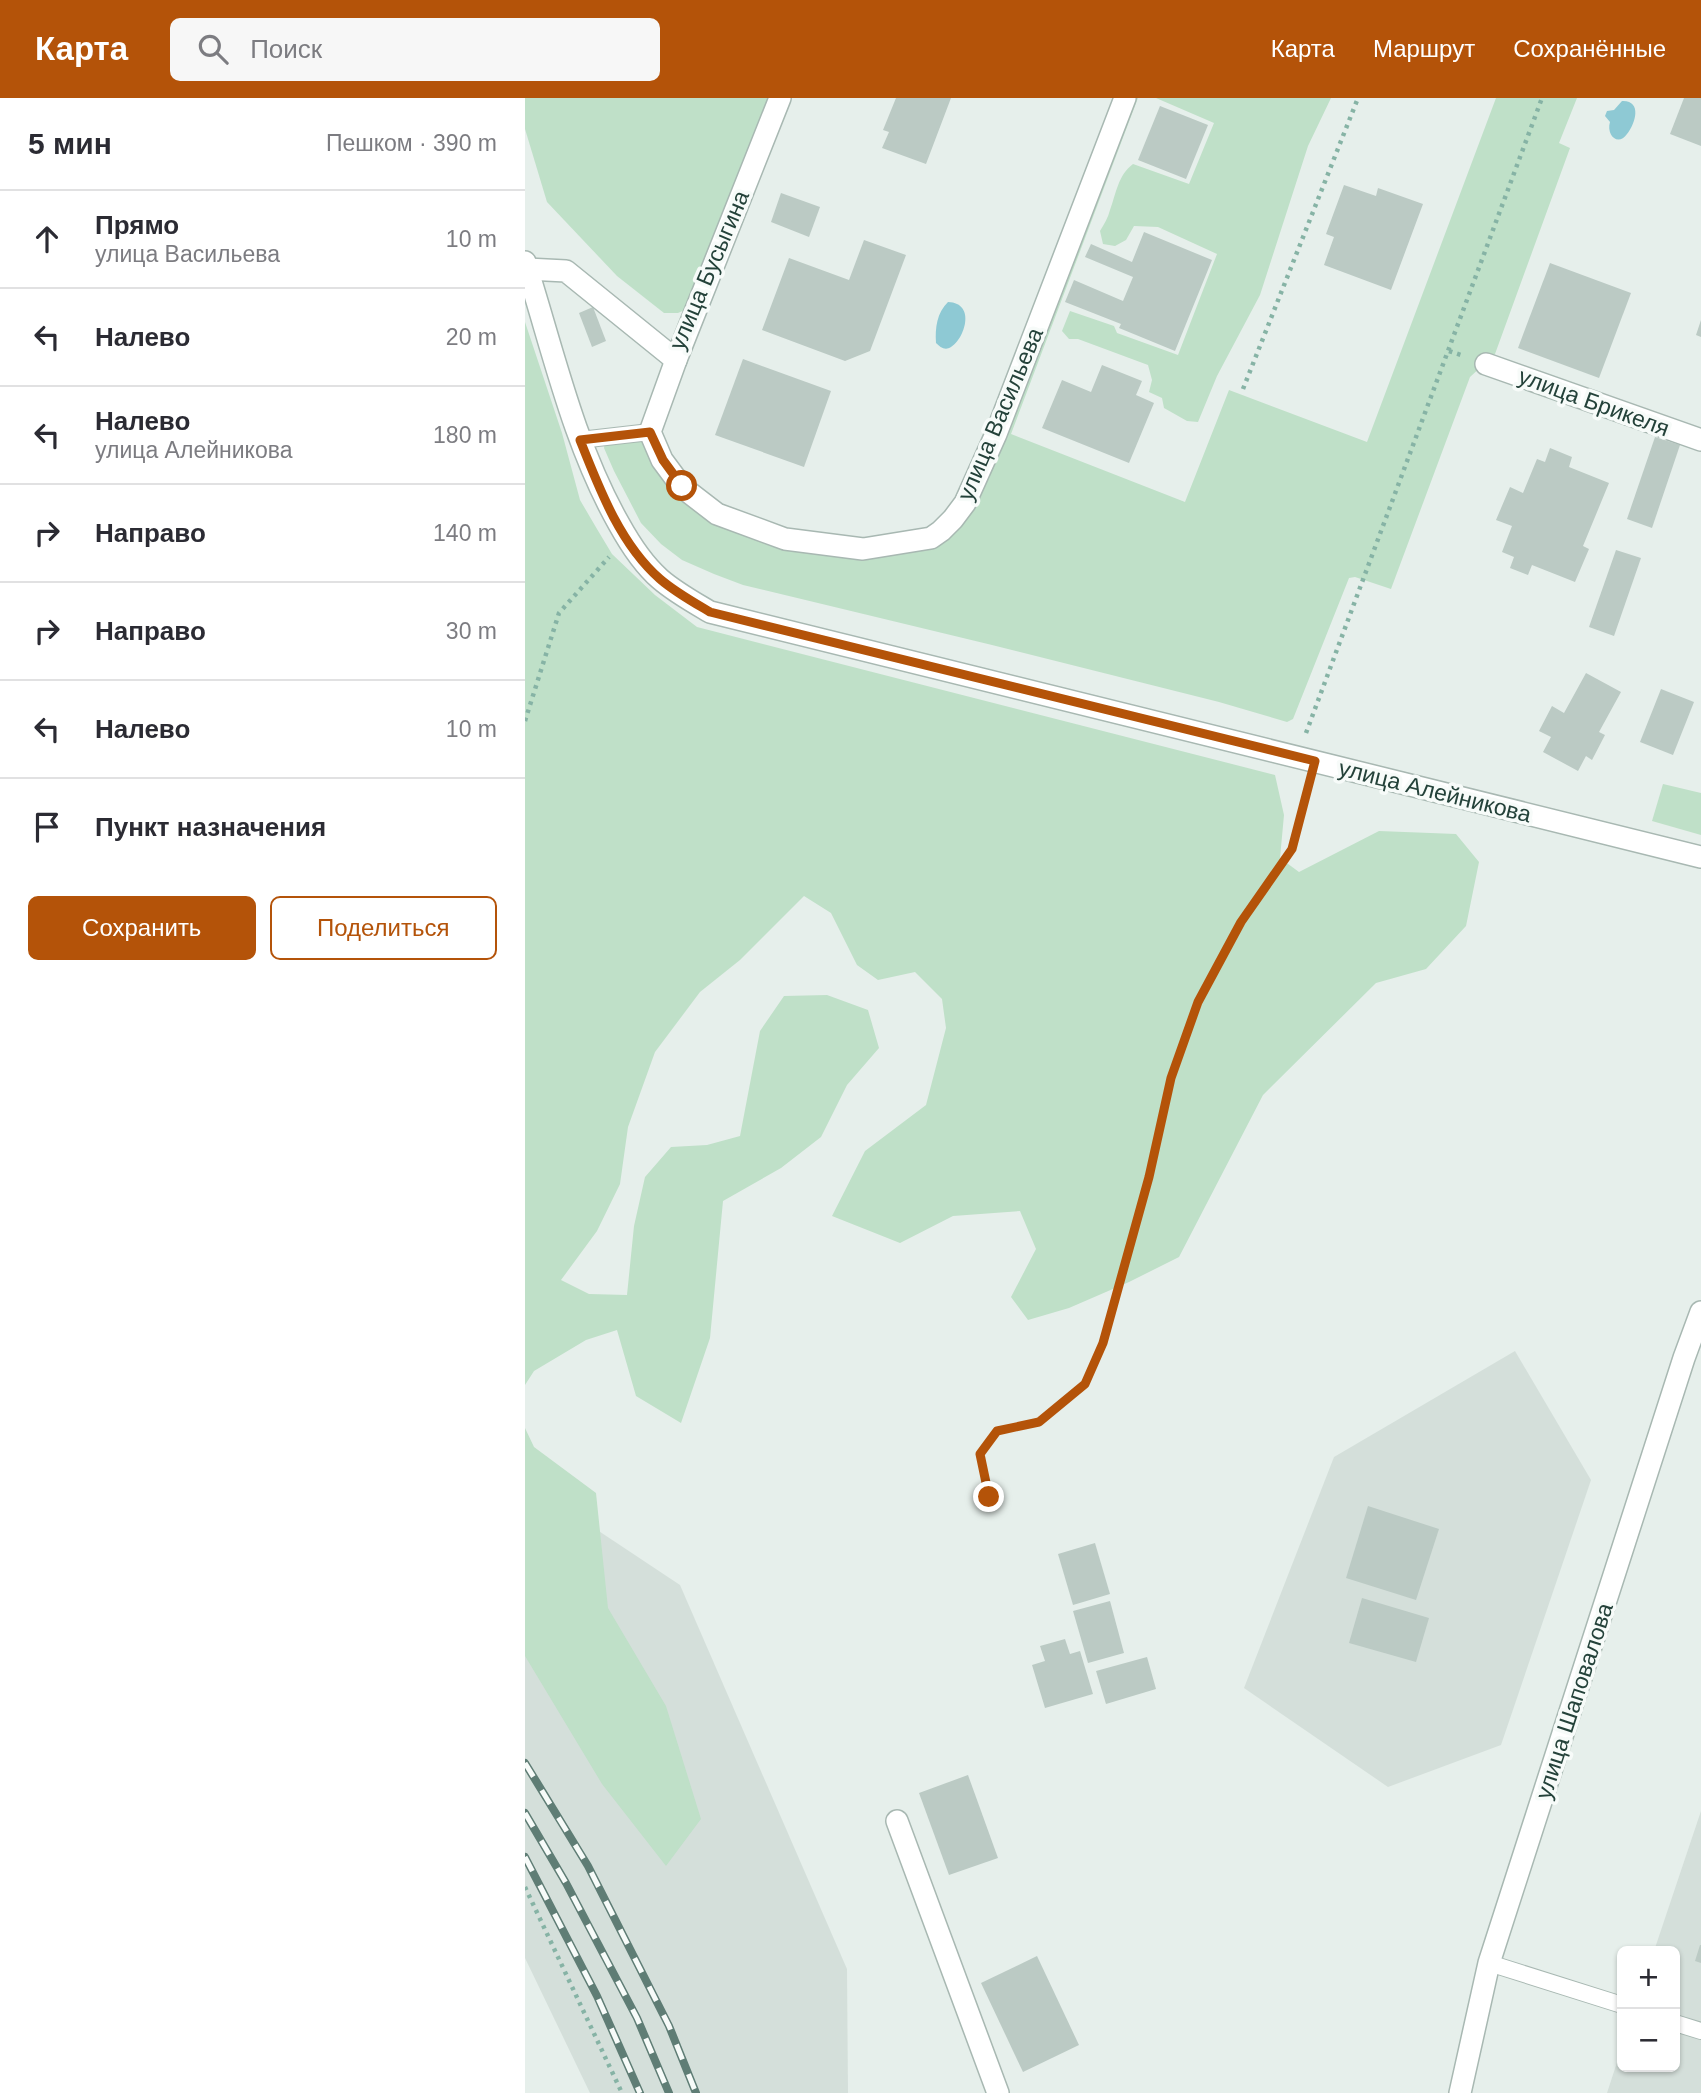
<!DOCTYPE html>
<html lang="ru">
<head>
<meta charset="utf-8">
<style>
  body { margin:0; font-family:Helvetica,sans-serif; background:#f7f7f7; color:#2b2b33 }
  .controls { position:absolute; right:21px; bottom:21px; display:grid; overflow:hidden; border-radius:10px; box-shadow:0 2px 5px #0004 }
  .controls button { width:63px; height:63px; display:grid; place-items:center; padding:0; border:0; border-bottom:2px solid #e1e1e2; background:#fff; color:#2b2b33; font:35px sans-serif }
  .stop { position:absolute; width:21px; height:21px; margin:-16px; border:5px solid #b45309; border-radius:50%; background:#fff }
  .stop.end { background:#b45309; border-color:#fff; box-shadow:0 2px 7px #0008 }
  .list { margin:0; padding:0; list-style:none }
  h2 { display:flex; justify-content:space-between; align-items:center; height:91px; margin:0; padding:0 28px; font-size:30px }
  h2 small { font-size:23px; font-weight:400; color:#7c7c81 }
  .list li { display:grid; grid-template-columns:46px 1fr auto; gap:21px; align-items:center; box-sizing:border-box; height:98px; padding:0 28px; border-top:2px solid #e1e1e2 }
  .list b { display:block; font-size:26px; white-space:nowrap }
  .list p { margin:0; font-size:23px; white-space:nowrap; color:#7c7c81 }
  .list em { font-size:23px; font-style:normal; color:#7c7c81 }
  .actions { display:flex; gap:14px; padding:21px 28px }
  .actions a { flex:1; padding:16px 0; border:2px solid #b45309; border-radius:10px; text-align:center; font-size:24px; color:#b45309 }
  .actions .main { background:#b45309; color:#fff }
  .icon { flex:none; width:38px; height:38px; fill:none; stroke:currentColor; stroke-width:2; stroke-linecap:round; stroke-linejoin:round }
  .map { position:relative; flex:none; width:1176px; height:1995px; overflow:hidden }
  header { display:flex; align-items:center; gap:42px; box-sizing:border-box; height:98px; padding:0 35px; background:#b45309; color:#fff }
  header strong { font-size:33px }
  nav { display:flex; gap:38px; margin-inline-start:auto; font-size:24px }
  .search { width:490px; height:63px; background:#f7f7f7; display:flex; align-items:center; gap:18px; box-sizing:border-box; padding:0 24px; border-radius:10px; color:#7c7c81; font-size:26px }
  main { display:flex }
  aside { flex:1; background:#fff }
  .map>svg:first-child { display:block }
  .built { fill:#d4dfda }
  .green { fill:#bfe0c8 }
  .water { fill:#8ec9d4 }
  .building { fill:#bbcac4 }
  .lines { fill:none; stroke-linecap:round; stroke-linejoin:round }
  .lane-casing { stroke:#a8b8b2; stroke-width:18 }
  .street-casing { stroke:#a8b8b2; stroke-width:24 }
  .path { stroke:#86b3a5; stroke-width:4.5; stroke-dasharray:3.5 5; stroke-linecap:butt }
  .lane { stroke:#fff; stroke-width:16 }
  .street { stroke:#fff; stroke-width:21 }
  .rail-casing { stroke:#5f7d75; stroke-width:8 }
  .rail { stroke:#f7fbf9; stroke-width:5; stroke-dasharray:16; stroke-linecap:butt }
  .route { stroke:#b45309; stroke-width:9 }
  .labels { text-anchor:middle; stroke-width:7; stroke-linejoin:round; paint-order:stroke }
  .street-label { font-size:23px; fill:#24423a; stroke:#f7fbf9 }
</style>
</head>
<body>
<header>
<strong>Карта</strong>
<div class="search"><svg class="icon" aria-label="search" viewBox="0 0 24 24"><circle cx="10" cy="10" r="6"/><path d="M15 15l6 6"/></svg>Поиск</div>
<nav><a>Карта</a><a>Маршрут</a><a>Сохранённые</a></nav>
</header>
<main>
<aside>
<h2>5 мин<small>Пешком · 390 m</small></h2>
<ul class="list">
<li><svg class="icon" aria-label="ahead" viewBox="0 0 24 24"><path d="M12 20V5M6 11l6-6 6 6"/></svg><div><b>Прямо</b><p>улица Васильева</p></div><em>10 m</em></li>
<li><svg class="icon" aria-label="left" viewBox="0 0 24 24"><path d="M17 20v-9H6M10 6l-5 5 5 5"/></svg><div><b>Налево</b></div><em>20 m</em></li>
<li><svg class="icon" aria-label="left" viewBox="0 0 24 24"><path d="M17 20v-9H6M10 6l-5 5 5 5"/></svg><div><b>Налево</b><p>улица Алейникова</p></div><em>180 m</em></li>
<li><svg class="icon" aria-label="right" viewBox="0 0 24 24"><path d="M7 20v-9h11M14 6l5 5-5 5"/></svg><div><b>Направо</b></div><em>140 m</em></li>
<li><svg class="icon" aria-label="right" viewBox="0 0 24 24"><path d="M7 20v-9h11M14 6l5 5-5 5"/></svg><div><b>Направо</b></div><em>30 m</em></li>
<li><svg class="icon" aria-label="left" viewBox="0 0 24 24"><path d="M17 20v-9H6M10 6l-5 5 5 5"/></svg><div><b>Налево</b></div><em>10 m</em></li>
<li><svg class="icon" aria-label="arrive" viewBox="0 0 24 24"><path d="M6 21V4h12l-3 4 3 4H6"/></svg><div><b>Пункт назначения</b></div></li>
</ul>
<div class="actions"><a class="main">Сохранить</a><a>Поделиться</a></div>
</aside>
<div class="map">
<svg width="1176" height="1995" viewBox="0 0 1176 1995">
  <rect width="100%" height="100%" fill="#e6efeb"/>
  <g class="built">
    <path d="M990,1253L1066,1382L976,1647L863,1689L719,1590L809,1359Z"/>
    <path d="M0,1384L155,1487L322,1871L323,1995H65L0,1860Z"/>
    <path d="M1176,1713V1995H1082L1097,1949V1969H1150V1853H1129Z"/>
  </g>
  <g class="green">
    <path d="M0,0H255L173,206L153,215H139L92,178L22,104L0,31Z"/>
    <path d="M605,0H613L486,336L660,404L704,292L842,344L971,0H1052L1034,45L1045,50L970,256L945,279L866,491L830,479L824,480L768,621L762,624L694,604L467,547L218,487L189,476L157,462L136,446L116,425L89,373L79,350L80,344L117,341L152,394L339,457L425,431Z"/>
    <path d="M631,0H806L783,48L735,197L692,278L673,324L662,323L639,310L637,300L624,294L627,282L623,267L553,241H544L537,233L545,213L589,228L592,235L653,257L692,156L633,129L609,128L601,142L590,148L578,146L575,133C579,126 583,120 585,112C591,96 593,77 608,66L664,86L689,25Z"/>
    <path d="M0,224L37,335L55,402L72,431L87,456L130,497L172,529L750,677L759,717L755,760L774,774L854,733L931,736L954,764L941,828L901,871L851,885L738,997L654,1159L604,1184L544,1210L503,1222L486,1199L511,1151L495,1113L428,1118L375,1145L307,1118L340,1053L401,1007L421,930L417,901L390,874L353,882L332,867L306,815L279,798L215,862L175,894L130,954L103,1029L95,1086L72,1133L36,1182L64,1196L102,1197L109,1128L120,1079L146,1049L182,1047L215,1038L235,933L259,898L302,897L343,912L354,950L322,987L296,1039L256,1070L198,1103L185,1240L156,1325L111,1298L92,1232L61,1242L9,1273L0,1287Z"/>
    <path d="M1138,686L1176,695V737L1127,723Z"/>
    <path d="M0,1330L9,1349L71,1395L83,1510L141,1608L176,1721L141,1768L77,1686L0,1558Z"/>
  </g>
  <g class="water">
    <path d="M1097,3C1117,2 1111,25 1102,36C1093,49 1081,37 1085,24L1080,18L1082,13L1089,12Z"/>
    <path d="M423,204C452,205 439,242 426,249C420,253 415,249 411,245C410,229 412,215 423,204Z"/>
  </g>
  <g class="building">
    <path d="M371,0H426L401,66L357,50L364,34L358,32Z"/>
    <path d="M1159,0H1176V48L1145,36Z"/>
    <path d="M635,8L683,27L661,81L613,62Z"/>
    <path d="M819,87L851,98L853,90L898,106L866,192L799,167L809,139L801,136Z"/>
    <path d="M256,95L295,109L284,139L246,124Z"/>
    <path d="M619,134L687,162L650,253L594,230L596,226L540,204L549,182L598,203L608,179L560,159L566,146L607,164Z"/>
    <path d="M339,142L381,157L345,253L320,263L237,232L264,160L324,182Z"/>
    <path d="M1025,165L1106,195L1074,280L993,250Z"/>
    <path d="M68,209L81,243L67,249L54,215Z"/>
    <path d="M1176,222V239L1171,237Z"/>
    <path d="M218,261L306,293L279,369L190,337Z"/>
    <path d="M577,267L617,283L611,297L629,305L604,365L517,330L537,282L566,294Z"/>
    <path d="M1130,339L1155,347L1127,430L1102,421Z"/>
    <path d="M1025,350L1047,359L1044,369L1084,385L1058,448L1064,451L1050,484L1007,467L1003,477L985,470L989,459L977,454L987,428L971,422L985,389L998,395L1012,361L1020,364Z"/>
    <path d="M1091,452L1116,460L1089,538L1064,529Z"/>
    <path d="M1061,575L1096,594L1074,634L1080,637L1067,662L1061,658L1053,673L1018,654L1026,639L1014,633L1027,608L1039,615Z"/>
    <path d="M1136,591L1169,604L1148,657L1115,644Z"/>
    <path d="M843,1408L914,1431L891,1502L821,1480Z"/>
    <path d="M570,1445L585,1496L548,1507L533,1456Z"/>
    <path d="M837,1500L904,1520L891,1564L824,1545Z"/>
    <path d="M585,1503L599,1555L563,1565L548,1513Z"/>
    <path d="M540,1541L545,1556L555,1553L568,1596L520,1610L507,1567L520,1563L515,1548Z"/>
    <path d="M622,1559L631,1591L581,1606L571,1573Z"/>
    <path d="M443,1677L473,1760L424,1777L394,1695Z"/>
    <path d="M1175,1847H1176V1865L1170,1863Z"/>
    <path d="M512,1858L554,1947L498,1974L456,1885Z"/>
  </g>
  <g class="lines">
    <defs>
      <g id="lane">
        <path d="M55,342L125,334"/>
        <path d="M964,1865L1097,1907"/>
        <path d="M1150,1925L1176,1933"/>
      </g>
      <g id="street">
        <path d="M0,164C28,252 48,345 94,426C105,446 118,466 135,481C150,494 168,504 185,514L1176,759"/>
        <path d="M2,171L41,173L151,262L255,0"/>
        <path d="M151,262L125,334L137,362L157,389L192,416L260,441L338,451L406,440L416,433L428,421L440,405L471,336L600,0"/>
        <path d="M961,266L1176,342"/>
        <path d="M372,1723L473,1995"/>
        <path d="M935,1995L964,1865L1159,1260L1176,1214"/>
      </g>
    </defs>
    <use href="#lane" class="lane-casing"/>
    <use href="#street" class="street-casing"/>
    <g class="path">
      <path d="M924,253L939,258"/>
      <path d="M718,291L833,0"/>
      <path d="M0,623L34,515L84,459"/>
      <path d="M781,635L1017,0"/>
      <path d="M464,1399L455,1356L472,1333L514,1324L560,1286L578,1245L624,1079L646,980L673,904L717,824L767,751L783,688"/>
      <path d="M0,1789L97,1995"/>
    </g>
    <use href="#lane" class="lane"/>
    <use href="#street" class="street"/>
    <defs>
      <g id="rail">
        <path d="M0,1665L63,1768L144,1928L171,1995"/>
        <path d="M0,1715L41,1785L112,1920L144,1995"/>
        <path d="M0,1759L72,1898L115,1995"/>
      </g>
    </defs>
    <use href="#rail" class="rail-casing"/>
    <use href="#rail" class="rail"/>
  </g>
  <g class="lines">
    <path class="route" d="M157,388L138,362L125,334L55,342C74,390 95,446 135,481C150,494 168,504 185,514L790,663L767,751L716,824L673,904L646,980L624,1079L578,1245L560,1286L514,1324L472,1333L455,1356L464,1399"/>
  </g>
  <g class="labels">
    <g class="street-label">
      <text transform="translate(184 172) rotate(-67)" y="8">улица Бусыгина</text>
      <text transform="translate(1069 304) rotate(20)" y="8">улица Брикеля</text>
      <text transform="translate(475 316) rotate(-67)" y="8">улица Васильева</text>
      <text transform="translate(910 693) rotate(14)" y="8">улица Алейникова</text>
      <text transform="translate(1049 1603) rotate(-72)" y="8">улица Шаповалова</text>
    </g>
  </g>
</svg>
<div class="controls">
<button>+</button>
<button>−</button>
</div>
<div class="stop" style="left:157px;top:388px"></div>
<div class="stop end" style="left:464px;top:1399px"></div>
</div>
</main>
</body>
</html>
